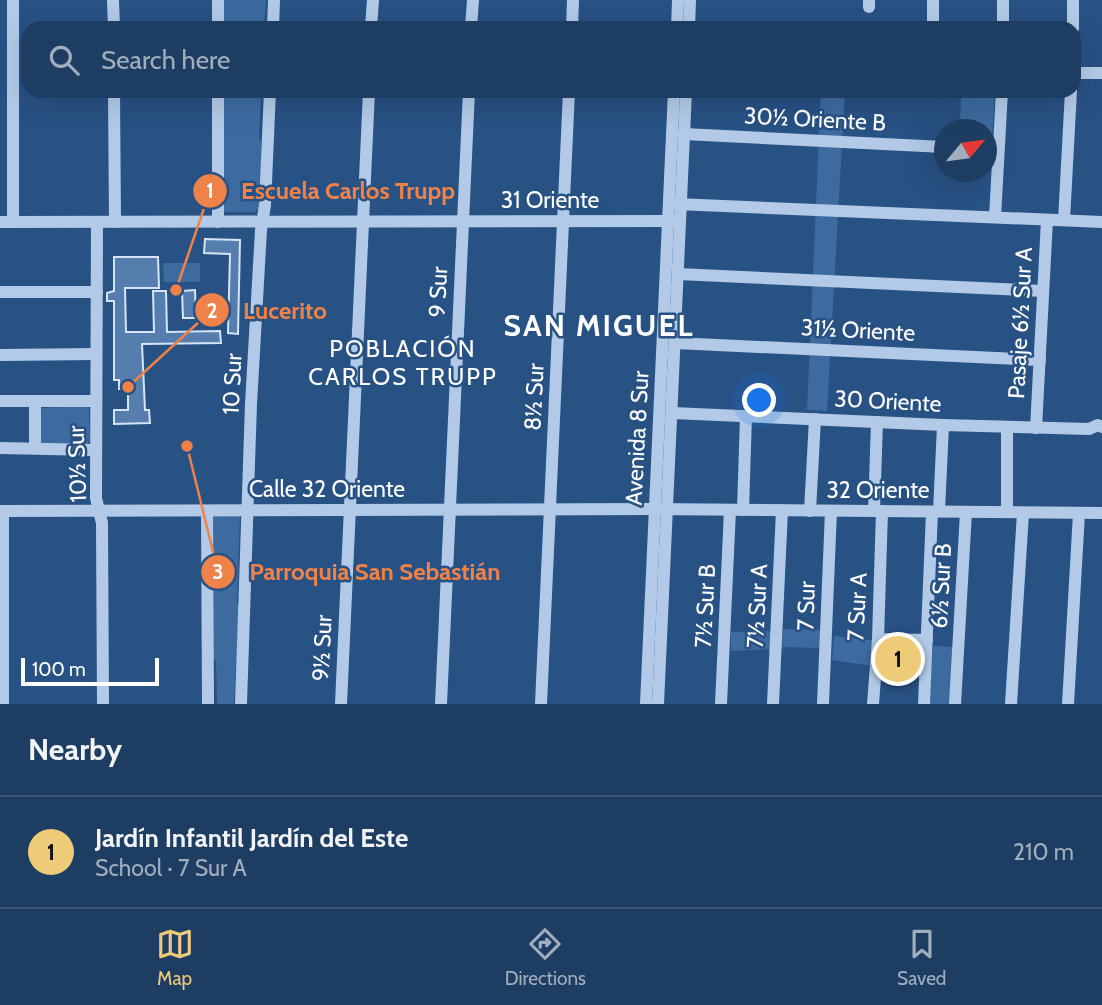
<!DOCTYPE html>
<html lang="en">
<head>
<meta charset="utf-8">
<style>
  body { margin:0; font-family:Cabin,sans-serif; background:#2b486c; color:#f1f3f6 }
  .compass { position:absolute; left:934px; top:119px; width:63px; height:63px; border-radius:50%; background:#1e3d63; box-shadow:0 7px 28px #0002; rotate:61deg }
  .scale { position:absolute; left:21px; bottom:18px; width:138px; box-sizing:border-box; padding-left:7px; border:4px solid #fff; border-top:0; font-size:19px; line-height:24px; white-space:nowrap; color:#fff; -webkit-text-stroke:5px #285184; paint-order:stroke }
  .you { position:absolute; left:760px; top:401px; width:24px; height:24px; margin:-18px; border:5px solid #fff; border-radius:50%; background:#1a73e8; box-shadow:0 0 0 10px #1a73e833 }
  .badge { display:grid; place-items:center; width:46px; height:46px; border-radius:50%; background:#eecb79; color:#111; font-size:23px; font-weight:700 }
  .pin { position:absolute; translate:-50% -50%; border:4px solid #fff; box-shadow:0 2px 7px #0006 }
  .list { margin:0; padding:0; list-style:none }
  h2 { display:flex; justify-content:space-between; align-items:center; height:91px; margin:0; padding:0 28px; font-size:30px }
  h2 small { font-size:23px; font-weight:400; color:#a1aebe }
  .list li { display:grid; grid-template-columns:46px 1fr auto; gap:21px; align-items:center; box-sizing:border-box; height:112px; padding:0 28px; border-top:2px solid #3c5678 }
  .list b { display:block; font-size:26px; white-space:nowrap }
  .list p { margin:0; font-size:23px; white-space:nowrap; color:#a1aebe }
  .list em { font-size:23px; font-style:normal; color:#a1aebe }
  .icon { flex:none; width:38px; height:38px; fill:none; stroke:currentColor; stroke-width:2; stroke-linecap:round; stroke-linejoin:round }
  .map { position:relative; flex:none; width:1102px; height:704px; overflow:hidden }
  .search { position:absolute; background:#1e3d63; box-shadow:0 7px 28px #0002; left:21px; right:21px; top:21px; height:77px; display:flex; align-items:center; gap:18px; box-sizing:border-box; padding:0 24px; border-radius:21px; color:#a1aebe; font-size:26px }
  .sheet { height:203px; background:#1e3d63 }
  nav { display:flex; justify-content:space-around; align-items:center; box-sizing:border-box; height:98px; border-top:2px solid #3c5678; background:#1e3d63; font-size:19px; color:#a1aebe }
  nav a { display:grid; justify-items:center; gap:4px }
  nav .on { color:#eecb79 }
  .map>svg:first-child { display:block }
  .green { fill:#3d6ba0 }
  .building { fill:#557dad; stroke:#d5e4f6; stroke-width:2 }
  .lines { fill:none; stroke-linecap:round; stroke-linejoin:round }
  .minor { stroke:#b2cae7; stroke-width:12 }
  .labels { text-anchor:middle; stroke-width:5; stroke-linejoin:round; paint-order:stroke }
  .street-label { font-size:23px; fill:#fff; stroke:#285184 }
  .neighbourhood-label { font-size:24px; letter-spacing:2px; fill:#fff; stroke:#285184 }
  .district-label { font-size:30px; font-weight:bold; letter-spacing:2px; fill:#fff; stroke:#285184 }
  .leader { fill:none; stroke:#ee8249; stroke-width:2.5 }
  .callout-dot { fill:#ee8249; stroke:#285184; stroke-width:2.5 }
  .mark-label { font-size:21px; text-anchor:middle; font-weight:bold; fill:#fff }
  .callout-label { font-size:24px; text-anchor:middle; font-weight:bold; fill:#ee8249; stroke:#285184; stroke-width:5; stroke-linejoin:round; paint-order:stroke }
</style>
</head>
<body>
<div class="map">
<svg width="1102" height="704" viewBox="0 0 1102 704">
  <rect width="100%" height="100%" fill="#285184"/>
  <g class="green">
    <path d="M224,0H266L264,28H224Z"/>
    <path d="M224,91H261L259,140H261V209H257L256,212H224Z"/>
    <path d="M821,91H845L827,411L807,410Z"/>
    <path d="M961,91H995L992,140H987L986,130L960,129Z"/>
    <path d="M163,263H200V282H164Z"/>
    <path d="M87,406L89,410L90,440L87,444H43L39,440V410L42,408Z"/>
    <path d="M212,512H240L237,604L242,605L243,661H236L234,704H217L216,660H209L207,604L214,603Z"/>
    <path d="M783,629L822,630L823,648L782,647Z"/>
    <path d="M771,631L772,649L731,651V632Z"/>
    <path d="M834,636L872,640V666L832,660Z"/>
    <path d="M933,646L954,647L949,704H929Z"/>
  </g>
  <g class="building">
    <path d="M205,239L240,240L238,334L228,333L230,254L204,253Z"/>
    <path d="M114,257H158L159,288H125L126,332H154L153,291H166L167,332L220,331L221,343L142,344L145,410H149L150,423L114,424V410H128V389H119V380H114V301H107V293L114,291Z"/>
    <path d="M195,290L196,318H183L182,291Z"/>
  </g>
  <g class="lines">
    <g class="minor">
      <path d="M13,0V222"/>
      <path d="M113,0L114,28"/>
      <path d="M218,0V28"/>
      <path d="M869,0V7"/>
      <path d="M933,0V28"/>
      <path d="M273,28L274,0"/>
      <path d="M371,28L373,0"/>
      <path d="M471,28L473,0"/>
      <path d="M572,28L573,0"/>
      <path d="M677,28L678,0"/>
      <path d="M689,28L690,0"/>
      <path d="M1003,28V0"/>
      <path d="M1073,28V0"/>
      <path d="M1074,73H1102"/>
      <path d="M114,91L115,222"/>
      <path d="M218,91V222"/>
      <path d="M684,134L944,147"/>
      <path d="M676,204L1102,222"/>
      <path d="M995,217L1002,91"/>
      <path d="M1064,220L1071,91"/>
      <path d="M0,222L680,221"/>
      <path d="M97,222L96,498L102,523L103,704"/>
      <path d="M678,274L1043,291"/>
      <path d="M0,292H97"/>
      <path d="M675,343L1040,360"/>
      <path d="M0,355L96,354"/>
      <path d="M0,401H96"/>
      <path d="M672,413L943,425L1089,429L1098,425L1102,427"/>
      <path d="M1036,428L1047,220"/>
      <path d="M0,448L96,450"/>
      <path d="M35,448V401"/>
      <path d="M743,510L746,416"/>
      <path d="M0,511L654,509L1102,513"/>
      <path d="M3,511V704"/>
      <path d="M207,511L208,704"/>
      <path d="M810,511L815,419"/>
      <path d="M874,511L877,422"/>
      <path d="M939,511L943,425"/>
      <path d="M1007,512V427"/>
      <path d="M878,639L927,640"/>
      <path d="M241,704L251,404L261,230L265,205L270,91"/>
      <path d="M341,704L369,91"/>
      <path d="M441,704L469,91"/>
      <path d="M541,704L569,91"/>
      <path d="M646,704L674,91"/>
      <path d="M658,704L686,91"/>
      <path d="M721,704L730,510"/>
      <path d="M773,704L782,510"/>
      <path d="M823,704L831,511"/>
      <path d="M873,704L878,639L882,511"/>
      <path d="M924,704L932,512"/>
      <path d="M955,704L966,512"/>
      <path d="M1011,704L1023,513"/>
      <path d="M1068,704L1079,513"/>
    </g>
  </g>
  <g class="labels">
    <g class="street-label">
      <text transform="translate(815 119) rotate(3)" y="8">30½ Oriente B</text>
      <text x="550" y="208">31 Oriente</text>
      <text transform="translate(438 292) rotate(-87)" y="8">9 Sur</text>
      <text transform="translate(1020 323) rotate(-87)" y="8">Pasaje 6½ Sur A</text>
      <text transform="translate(858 330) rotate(3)" y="8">31½ Oriente</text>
      <text transform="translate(232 384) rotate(-87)" y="8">10 Sur</text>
      <text transform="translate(534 397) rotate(-87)" y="8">8½ Sur</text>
      <text transform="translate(888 401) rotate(3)" y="8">30 Oriente</text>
      <text transform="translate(637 438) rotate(-87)" y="8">Avenida 8 Sur</text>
      <text transform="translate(77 464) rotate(-92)" y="8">10½ Sur</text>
      <text x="327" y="497">Calle 32 Oriente</text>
      <text x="878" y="498">32 Oriente</text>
      <text transform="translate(941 586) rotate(-87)" y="8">6½ Sur B</text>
      <text transform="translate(705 606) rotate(-87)" y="8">7½ Sur B</text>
      <text transform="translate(757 606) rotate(-87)" y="8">7½ Sur A</text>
      <text transform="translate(806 606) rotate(-88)" y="8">7 Sur</text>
      <text transform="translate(857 607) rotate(-87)" y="8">7 Sur A</text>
      <text transform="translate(322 648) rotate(-87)" y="8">9½ Sur</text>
    </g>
    <g class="neighbourhood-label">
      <text x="403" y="357">POBLACIÓN<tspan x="403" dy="28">CARLOS TRUPP</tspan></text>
    </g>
    <g class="district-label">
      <text x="599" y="336">SAN MIGUEL</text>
    </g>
  </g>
  <path class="leader" d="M176 290L210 191M128 387L212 310M187 446L218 572"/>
  <g class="callout-dot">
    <circle cx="176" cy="290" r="7"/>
    <circle cx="128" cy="387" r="7"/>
    <circle cx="187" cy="446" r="7"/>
    <circle cx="210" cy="191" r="18"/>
    <circle cx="212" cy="310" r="18"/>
    <circle cx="218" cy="572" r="18"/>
  </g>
  <g class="mark-label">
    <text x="210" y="198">1</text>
    <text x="212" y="318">2</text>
    <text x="218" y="579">3</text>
  </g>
  <g class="callout-label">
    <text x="348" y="199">Escuela Carlos Trupp</text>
    <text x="285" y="319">Lucerito</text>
    <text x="375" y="580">Parroquia San Sebastián</text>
  </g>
</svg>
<svg class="compass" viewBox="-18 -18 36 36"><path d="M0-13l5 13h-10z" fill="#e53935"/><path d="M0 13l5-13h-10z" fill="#a1aebe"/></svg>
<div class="scale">100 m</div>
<div class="you"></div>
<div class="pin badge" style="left:898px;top:659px">1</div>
<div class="search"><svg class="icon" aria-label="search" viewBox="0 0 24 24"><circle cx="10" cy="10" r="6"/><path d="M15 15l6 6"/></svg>Search here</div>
</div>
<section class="sheet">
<h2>Nearby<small></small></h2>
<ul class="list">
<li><span class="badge">1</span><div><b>Jardín Infantil Jardín del Este</b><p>School · 7 Sur A</p></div><em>210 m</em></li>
</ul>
</section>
<nav>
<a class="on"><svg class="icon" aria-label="map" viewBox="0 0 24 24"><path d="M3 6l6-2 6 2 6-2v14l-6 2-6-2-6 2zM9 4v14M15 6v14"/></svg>Map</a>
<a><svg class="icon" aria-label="directions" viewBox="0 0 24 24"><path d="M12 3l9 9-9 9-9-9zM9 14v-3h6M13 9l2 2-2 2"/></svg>Directions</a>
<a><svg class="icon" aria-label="saved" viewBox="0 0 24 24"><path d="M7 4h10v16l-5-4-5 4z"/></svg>Saved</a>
</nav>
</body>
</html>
